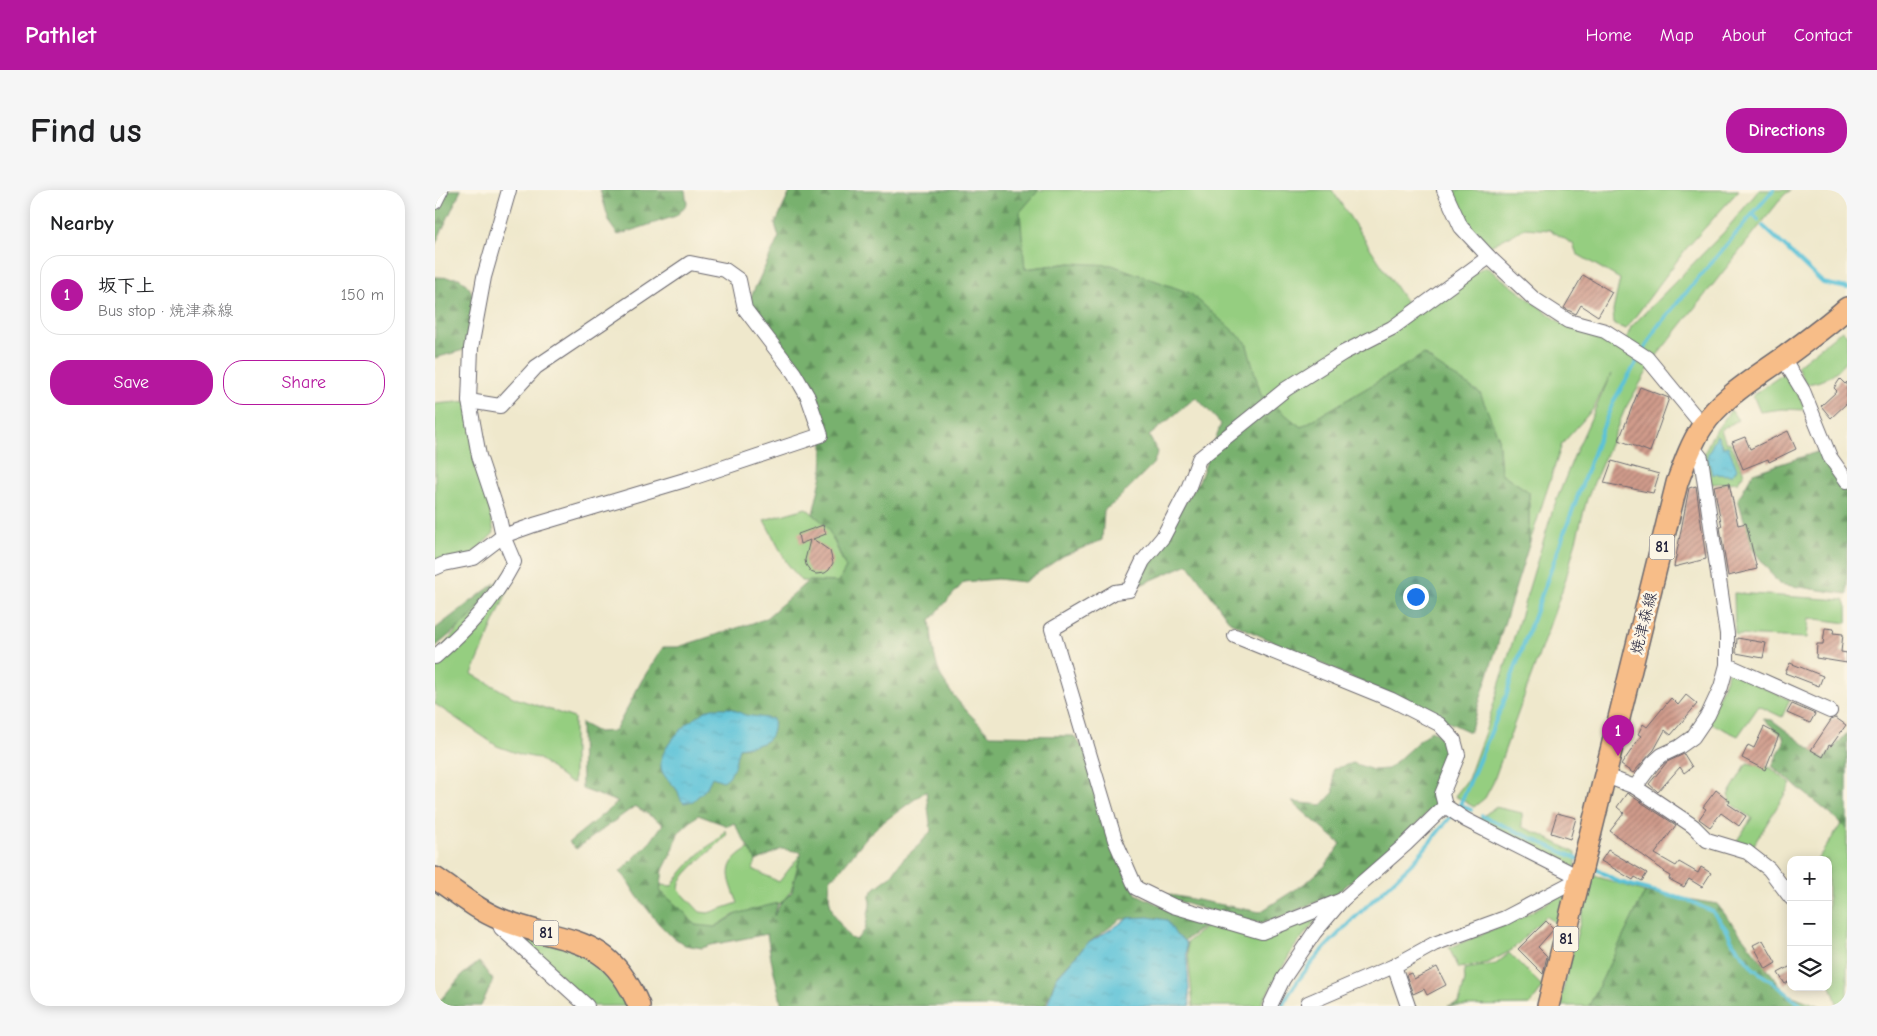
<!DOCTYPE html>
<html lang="en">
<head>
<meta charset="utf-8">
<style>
  body { margin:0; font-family:"Comic Neue","Klee One",sans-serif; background:#f6f6f6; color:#202124 }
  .controls { position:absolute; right:15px; bottom:15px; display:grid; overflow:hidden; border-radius:10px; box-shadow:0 2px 12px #0003 }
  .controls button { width:45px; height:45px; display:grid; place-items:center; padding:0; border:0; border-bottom:1px solid #e0e0e0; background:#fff; color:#202124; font:25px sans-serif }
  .you { position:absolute; left:980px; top:406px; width:18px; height:18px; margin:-12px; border:4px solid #fff; border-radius:50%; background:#1a73e8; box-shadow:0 0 0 8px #1a73e833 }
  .badge { display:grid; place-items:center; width:32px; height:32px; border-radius:50%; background:#b5179e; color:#fff; font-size:16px; font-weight:700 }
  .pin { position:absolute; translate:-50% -41px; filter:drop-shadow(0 1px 2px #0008) }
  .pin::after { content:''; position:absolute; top:26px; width:18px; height:15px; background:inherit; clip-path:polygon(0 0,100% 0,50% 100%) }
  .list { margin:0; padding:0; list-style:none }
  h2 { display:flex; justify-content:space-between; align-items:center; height:65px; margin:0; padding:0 20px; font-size:21px }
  h2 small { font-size:16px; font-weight:400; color:#757577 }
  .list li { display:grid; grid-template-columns:32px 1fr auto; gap:15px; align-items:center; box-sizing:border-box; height:80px; margin:0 10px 10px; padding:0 10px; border:1px solid #e0e0e0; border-radius:20px }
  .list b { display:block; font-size:19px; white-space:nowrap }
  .list p { margin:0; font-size:16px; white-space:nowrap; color:#757577 }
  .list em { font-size:16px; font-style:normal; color:#757577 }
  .actions { display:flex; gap:10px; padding:15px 20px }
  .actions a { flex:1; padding:11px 0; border:1px solid #b5179e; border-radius:20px; text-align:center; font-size:18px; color:#b5179e }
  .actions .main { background:#b5179e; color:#fff }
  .icon { flex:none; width:28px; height:28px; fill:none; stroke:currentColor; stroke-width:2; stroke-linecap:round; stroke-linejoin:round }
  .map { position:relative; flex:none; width:1412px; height:816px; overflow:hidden; border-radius:20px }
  header { display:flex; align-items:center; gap:30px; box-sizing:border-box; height:70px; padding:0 25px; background:#b5179e; color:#fff }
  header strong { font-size:24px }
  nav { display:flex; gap:28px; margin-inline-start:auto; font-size:18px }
  .intro { display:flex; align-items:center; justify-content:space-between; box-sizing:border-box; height:120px; padding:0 30px }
  h1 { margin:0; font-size:35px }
  .button { padding:12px 22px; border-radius:20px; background:#b5179e; color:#fff; font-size:18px; font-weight:700 }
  main { display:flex; gap:30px; padding:0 30px }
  aside { flex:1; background:#fff; border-radius:20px; box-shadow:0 2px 12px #0003 }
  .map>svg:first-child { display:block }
  .green { fill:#95ce80; stroke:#5c785e }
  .forest { fill:url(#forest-firs); stroke:#4d6a54; fill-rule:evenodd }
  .water { fill:url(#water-ripples); stroke:#3e728a }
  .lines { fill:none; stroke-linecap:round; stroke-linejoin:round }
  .stream { stroke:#5bc2d8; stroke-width:4 }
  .building { fill:url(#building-hatch) }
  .minor-casing { stroke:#6a676e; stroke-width:16 }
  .primary-casing { stroke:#6a676e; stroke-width:24 }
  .minor { stroke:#fff; stroke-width:14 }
  .primary { stroke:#f7bd88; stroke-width:21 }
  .labels { text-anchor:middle; stroke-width:5; stroke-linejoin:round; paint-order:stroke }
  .shield { fill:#fcf5e5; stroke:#63616e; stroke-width:1 }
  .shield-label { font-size:15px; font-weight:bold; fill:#22223b }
  .street-label { font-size:16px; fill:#22223b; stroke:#fcf5e5 }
</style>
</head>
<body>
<header>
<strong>Pathlet</strong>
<nav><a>Home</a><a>Map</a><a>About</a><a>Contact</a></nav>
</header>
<div class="intro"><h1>Find us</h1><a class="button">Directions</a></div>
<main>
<aside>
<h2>Nearby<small></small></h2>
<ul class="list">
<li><span class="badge">1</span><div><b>坂下上</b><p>Bus stop · 焼津森線</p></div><em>150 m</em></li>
</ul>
<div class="actions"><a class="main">Save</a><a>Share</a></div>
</aside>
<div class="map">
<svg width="1412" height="816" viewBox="0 0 1412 816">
  <defs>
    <pattern id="forest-firs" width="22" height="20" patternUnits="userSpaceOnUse" patternTransform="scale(1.25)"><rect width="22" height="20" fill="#78b16e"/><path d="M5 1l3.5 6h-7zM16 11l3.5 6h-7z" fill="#62905c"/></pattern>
    <pattern id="water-ripples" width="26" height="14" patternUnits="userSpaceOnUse" patternTransform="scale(1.25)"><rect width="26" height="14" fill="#5bc2d8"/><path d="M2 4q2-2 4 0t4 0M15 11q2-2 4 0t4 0" fill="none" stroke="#4fa6ba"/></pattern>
    <pattern id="building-hatch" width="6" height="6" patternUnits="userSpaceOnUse" patternTransform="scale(1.25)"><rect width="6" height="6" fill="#d09b8b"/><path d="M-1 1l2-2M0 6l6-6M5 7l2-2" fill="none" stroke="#a87e73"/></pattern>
  </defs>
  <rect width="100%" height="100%" fill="#fcf5e5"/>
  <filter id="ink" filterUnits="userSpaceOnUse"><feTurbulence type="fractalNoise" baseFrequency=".02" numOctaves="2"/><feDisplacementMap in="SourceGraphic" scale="10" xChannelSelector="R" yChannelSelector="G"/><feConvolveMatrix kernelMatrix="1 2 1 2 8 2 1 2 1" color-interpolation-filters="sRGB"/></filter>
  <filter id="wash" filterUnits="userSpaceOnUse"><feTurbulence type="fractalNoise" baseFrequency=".0096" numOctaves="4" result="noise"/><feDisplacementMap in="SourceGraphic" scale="20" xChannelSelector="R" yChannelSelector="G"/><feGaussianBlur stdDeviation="1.12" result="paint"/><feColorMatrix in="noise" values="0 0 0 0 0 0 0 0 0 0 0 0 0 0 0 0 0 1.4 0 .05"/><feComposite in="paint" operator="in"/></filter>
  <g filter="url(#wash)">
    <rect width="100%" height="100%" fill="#efe8cc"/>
    <g class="green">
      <path d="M599,0H897L978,123L1050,76L1130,136L1167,147L1187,160L1196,137L1289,42L1324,0H1356L1349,5L1220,168L1190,219L1152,309L1130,392L1058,593L1050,608L1039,617L1020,606L1033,589L1051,539L1118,319L1139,266L1176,184L1158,219L1127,254L1094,355V302L1066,283L1063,246L1001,174L990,164L866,237L636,73L590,79L582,17Z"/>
      <path d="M1017,0H1304L1250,60L1191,139L1179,135L1178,121L1185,89L1142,64L1138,54L1115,40L1090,38L1053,57L1032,31Z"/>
      <path d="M1407,140L1412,145V170C1400,184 1390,192 1371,194L1362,176Z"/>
      <path d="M1351,182L1371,220L1347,219L1325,222L1318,205Z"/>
      <path d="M34,211L59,343L36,365L0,379V214Z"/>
      <path d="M1296,220L1303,230L1286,240L1291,253L1295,252L1309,283L1303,292L1276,294L1268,266L1277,246Z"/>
      <path d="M371,318L392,336L411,378L403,392L366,391L352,373L329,330Z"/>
      <path d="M88,365L37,484L80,508L139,528V593L132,591L103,568L87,565L62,556L0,514V466L79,372Z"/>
      <path d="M1299,403L1409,410L1412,417V433L1374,428L1372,448L1300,445Z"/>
      <path d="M1294,481L1355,510L1347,527L1324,516L1303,546L1273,532Z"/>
      <path d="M1312,573L1336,578L1356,594L1315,661L1301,652L1317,628L1298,615L1293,605Z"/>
      <path d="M1060,617L1087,623V637L1104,644L1141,663V678L1042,631Z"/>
      <path d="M1407,633L1412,638V816H1403L1393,788V670H1382Z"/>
      <path d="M290,640L292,644C279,661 259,672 247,689C244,692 245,696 244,700L265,722L273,723L303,713C292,686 286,673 317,657L321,671L318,679L344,692L366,664L356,701L346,713L299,725L278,738L259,735L249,722L225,701L226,695L237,696C245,682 259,669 271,658C281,650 285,652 290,640Z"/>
      <path d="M1157,685L1210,702L1154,816H1124Z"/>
      <path d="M1133,701L1125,736L1111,726L1077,760L1053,773L1024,778L1014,758L1087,727Z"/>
      <path d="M884,726L858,759L825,816H758L752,752L773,735L827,742Z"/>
      <path d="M80,742L139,757L173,778L194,816H157Z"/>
      <path d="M1074,763L1108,797L1095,815L1013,816L1024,813L1030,790L1029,779L1061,774Z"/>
    </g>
    <g class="forest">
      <path d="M13,0H26L0,55V19Z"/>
      <path d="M165,0H250L252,14L241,26L183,45L175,34Z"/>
      <path d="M356,0H604L585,22L590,79L636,73L677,75L755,103L811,152L826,205L866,237L989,164L1001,174L1045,203L1063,246L1066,283L1094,302V355L1035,542L795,432L753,374L694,400L765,289L786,234L761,207L714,246L723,262L718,274L679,313L669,320L667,350L628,366L589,392L562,389L529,392L495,430C497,448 498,467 505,484C514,505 539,528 555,545L639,546L654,567L701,704L770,736L747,752L726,729H686L652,754L622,786L610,816H347L336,769L332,744L276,755L267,758L250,755L235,745L224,734L202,706L190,687L185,682L216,651L228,634L200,616L141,659L134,652L183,612L147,599L146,533L163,542L180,541L207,490L228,457H243L330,429L373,391L403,392L411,378C401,356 397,338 378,324L387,285L388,256L386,245L359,183L310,119L344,47L340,34ZM491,601L496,641L484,655L468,669L457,685L440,698L435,705V715L430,740L421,750L415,748C399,725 390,717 396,687L402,684L430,649L443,636ZM263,625L293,636L299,633L321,671L347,659L366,662L357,702L345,714L339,726L343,713L304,723L280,737L260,735L250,723L225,701L228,680L238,660L243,643Z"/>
      <path d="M0,87L24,88C28,91 33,95 35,99C45,115 38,141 36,158L0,168Z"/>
      <path d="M1388,260L1412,294V404L1344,394L1317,358L1303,309L1318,283Z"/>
      <path d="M60,393L36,427L0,457V439Z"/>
      <path d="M1328,529L1337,530L1389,569L1412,543V638L1337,576L1349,552L1348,546Z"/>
      <path d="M996,540L1002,543L1013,559L1011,572L997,600L1003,615L992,623L978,639L940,672L901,704L841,729L827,733L803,730L704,699L825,722L872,692L890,676L906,654L857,612L887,615L899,602L898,579L918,573L938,580L953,579Z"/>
      <path d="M1210,702L1282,714L1352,804L1386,816H1154Z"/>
      <path d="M44,772L58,790L46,816H0L27,785Z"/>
    </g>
    <g class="water">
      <path d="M1282,245L1288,257L1293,256L1302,279L1297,285L1277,284L1272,266Z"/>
      <path d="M277,518H295L310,525L338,529C341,555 324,554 304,558C300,569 300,586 288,591L277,587L271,599L258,611L249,613C244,609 245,605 242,600C237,592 227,587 226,577C223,556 259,525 277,518Z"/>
      <path d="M713,727L732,730L741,745L751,752L755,816H612L621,788L652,754L694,728Z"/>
    </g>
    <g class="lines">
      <g class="stream">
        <path d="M1318,24L1323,30"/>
        <path d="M1328,36L1388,93L1412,98"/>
        <path d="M1208,162L1222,137L1338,0"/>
        <path d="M1025,615L1036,620"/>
        <path d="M1022,619L1025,615L1072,504L1075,492L1166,242L1178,212L1204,168"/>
        <path d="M1047,626L1143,669"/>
        <path d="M1156,676L1184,692L1255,711L1278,722L1291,739L1298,753L1319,779L1344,797L1367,816"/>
        <path d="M847,816C876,762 935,715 978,672C992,657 1004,640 1017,625"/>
      </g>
    </g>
    <g id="blocks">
      <g class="building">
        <path d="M1148,85L1177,102L1163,126L1146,115L1141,124L1129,118Z"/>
        <path d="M1405,189L1410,194L1412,192V213L1396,228L1386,216L1402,201L1399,198Z"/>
        <path d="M1205,197L1234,208L1215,262L1184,250Z"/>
        <path d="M1353,241L1361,259L1334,272L1333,269L1308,279L1297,252L1310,247L1315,259Z"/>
        <path d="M1177,271L1224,284L1218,303L1169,293Z"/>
        <path d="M1294,293L1303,335L1311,333L1322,379L1293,386L1285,337H1287L1279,296Z"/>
        <path d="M1261,296L1271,369L1239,377L1254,298Z"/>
        <path d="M388,335L391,344L378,349L395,361L398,373L394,380L390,383L381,384L376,382L371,375L370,370L375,350L365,354L363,344Z"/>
        <path d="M1390,438L1399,439L1398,443L1408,444L1406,462L1412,463V473L1381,468L1382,454H1388Z"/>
        <path d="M1302,448L1331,453L1328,468L1301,463Z"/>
        <path d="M1355,473L1388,486L1384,496L1350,483Z"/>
        <path d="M1251,505L1262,514L1236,545L1230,540L1219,560L1198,583L1186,575L1206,546L1203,544L1208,534L1212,537L1236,508L1243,515Z"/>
        <path d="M1357,514L1380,524L1375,533L1352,523Z"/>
        <path d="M1401,528L1411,535L1396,556L1394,555L1388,567L1376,560L1396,530Z"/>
        <path d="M1329,537L1344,545L1330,580L1307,568L1313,555L1319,558Z"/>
        <path d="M1249,564L1257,577L1249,583L1245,577L1223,602L1214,594L1232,572Z"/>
        <path d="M1281,600L1295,611L1293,614L1311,626L1304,636L1286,623L1275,637L1264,629L1271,619L1268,617Z"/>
        <path d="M1192,603L1241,635L1220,664L1241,676L1244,672L1263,683L1266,677L1276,683L1267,697L1254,689L1249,697L1234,689L1235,686L1228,682L1229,681L1175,641L1189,623L1182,617Z"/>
        <path d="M1122,623L1141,628L1135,649L1116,643Z"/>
        <path d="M1173,660L1212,683L1207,691L1200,687L1198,690L1166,671Z"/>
        <path d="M1111,731L1119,739L1103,757L1112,766L1108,784L1083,759Z"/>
        <path d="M1328,750L1341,773L1331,779L1318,755Z"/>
        <path d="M1356,776V790L1350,794L1343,783Z"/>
        <path d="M1002,777L1011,795L992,805L989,799L978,804L971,785L976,783L979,789Z"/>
      </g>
    </g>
  </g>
  <g filter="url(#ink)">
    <use href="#blocks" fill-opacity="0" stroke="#6a676e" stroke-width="1"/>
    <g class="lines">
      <defs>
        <g id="minor">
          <path d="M1009,0L1026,37L1054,67L1099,109L1133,131L1170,141L1212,168L1268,236"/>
          <path d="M0,12L6,0"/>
          <path d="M1348,168L1368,201L1395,267L1412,291"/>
          <path d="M0,378L9,374L39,368L68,346L99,335L260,287L386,245L373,207L359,183L310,119L304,90L290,80L255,73L101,177L65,216L34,211L36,158L49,87L74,0"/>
          <path d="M800,446L957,510L1004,534L1019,550L1023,565L1007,604L1010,616L1031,630L1146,688"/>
          <path d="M0,467C34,437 58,412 79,372L68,346L63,323L44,266L34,211"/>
          <path d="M1292,475L1395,521"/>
          <path d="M1171,586L1200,597L1258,636L1272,650L1312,662L1334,679L1356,708"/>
          <path d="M1200,597L1218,573L1227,565L1244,557L1258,547L1273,525L1286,497L1292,475V444L1266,268L1257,256"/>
          <path d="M907,710L827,742L738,716L701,698L680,650L617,439L680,402L694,400L708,371L728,347L753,299L764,269L851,199L908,163L957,138L1054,67"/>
          <path d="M63,729L66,738L152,816"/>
          <path d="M959,776L973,816"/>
          <path d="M873,813L959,776L999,754L1070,728L1146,688"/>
          <path d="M835,816L848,789L879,743L907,710L971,654L1010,616"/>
        </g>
        <g id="primary">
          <path d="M0,688C21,702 42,720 65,729C128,755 172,740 204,816"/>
          <path d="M1113,816L1242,293C1249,274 1256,254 1267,237C1287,207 1320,188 1348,168C1370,152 1392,136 1412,118"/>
        </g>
      </defs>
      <use href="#minor" class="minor-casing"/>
      <use href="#primary" class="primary-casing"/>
      <use href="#minor" class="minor"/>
      <use href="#primary" class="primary"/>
    </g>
  </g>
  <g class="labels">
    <g class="shield">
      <rect x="1214.5" y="344.5" width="25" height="25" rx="4"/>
      <rect x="98.5" y="730.5" width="25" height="25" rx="4"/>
      <rect x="1118.5" y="736.5" width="25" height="25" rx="4"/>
    </g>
    <g class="shield-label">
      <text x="1227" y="362">81</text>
      <text x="111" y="748">81</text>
      <text x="1131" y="754">81</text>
    </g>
    <g class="street-label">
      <text transform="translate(1208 433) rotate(-76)" y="6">焼津森線</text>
    </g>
  </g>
</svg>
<div class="controls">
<button>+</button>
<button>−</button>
<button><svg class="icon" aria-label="layers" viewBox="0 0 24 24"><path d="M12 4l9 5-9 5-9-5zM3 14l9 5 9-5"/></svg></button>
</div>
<div class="you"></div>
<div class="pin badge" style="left:1183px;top:566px">1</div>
</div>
</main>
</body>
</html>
